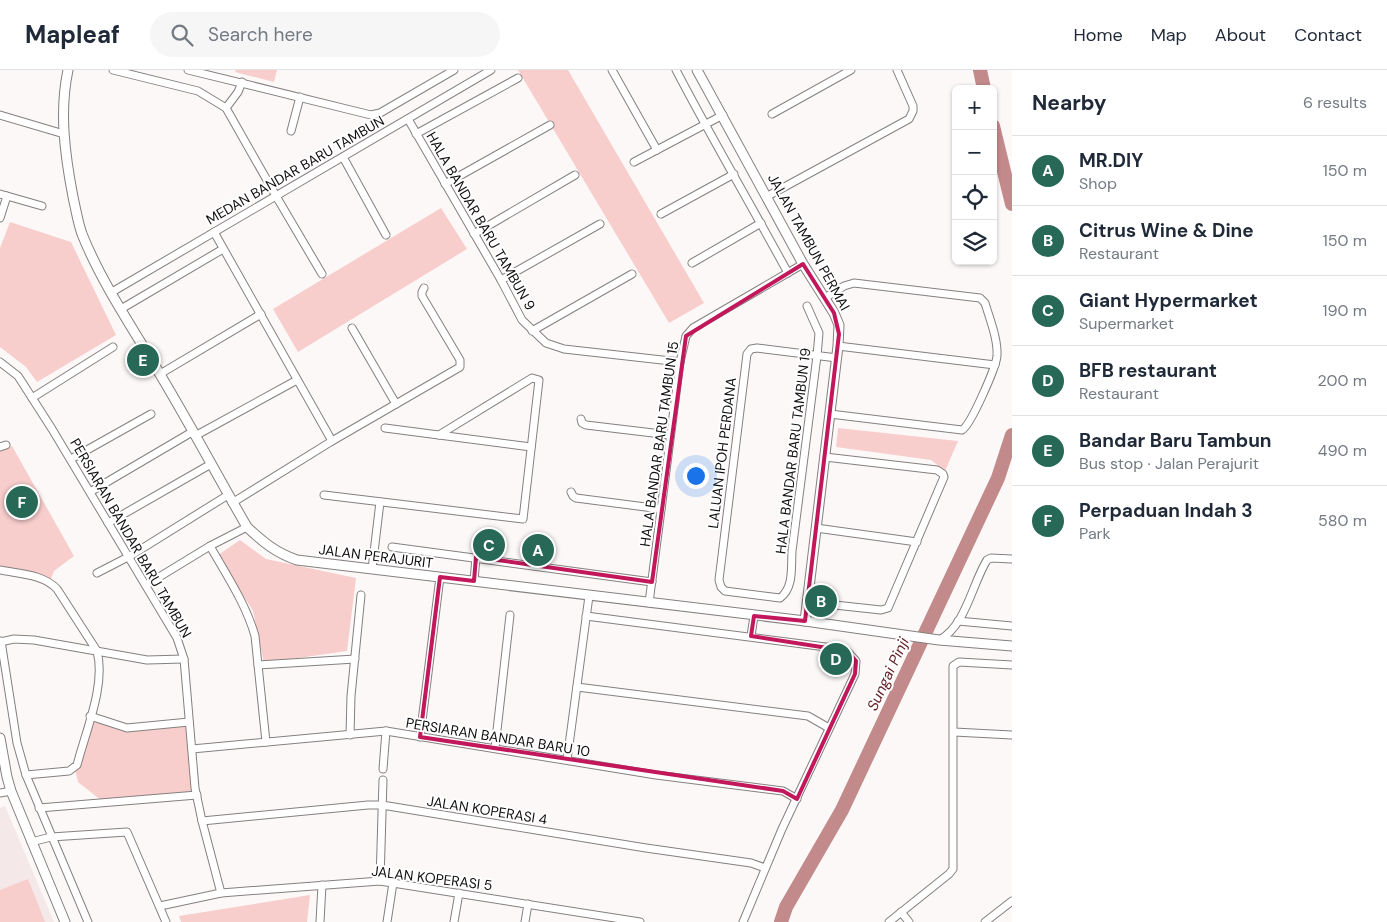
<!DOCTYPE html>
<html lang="en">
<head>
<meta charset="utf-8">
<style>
  body { margin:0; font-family:"DM Sans",sans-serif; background:#f6f6f7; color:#1f2937 }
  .controls { position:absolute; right:15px; top:15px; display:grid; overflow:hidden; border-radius:8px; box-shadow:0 1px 4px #0004 }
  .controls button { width:45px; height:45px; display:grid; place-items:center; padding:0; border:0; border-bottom:1px solid #e0e1e3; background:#fff; color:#1f2937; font:25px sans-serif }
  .you { position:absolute; left:695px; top:405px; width:18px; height:18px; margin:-12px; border:4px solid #fff; border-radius:50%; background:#1a73e8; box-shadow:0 0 0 8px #1a73e833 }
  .badge { display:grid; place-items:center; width:32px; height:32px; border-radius:50%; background:#276857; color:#fff; font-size:16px; font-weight:700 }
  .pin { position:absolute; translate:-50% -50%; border:2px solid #fff; box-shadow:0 1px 5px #0006 }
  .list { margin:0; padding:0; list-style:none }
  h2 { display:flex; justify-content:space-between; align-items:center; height:65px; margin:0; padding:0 20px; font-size:21px }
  h2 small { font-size:16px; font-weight:400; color:#747a83 }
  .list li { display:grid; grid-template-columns:32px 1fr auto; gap:15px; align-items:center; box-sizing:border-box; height:70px; padding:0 20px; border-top:1px solid #e0e1e3 }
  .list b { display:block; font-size:19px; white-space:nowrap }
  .list p { margin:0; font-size:16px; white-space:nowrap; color:#747a83 }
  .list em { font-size:16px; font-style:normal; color:#747a83 }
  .icon { flex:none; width:28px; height:28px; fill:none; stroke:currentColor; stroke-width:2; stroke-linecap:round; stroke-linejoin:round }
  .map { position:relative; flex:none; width:1012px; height:852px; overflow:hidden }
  header { display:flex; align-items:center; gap:30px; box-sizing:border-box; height:70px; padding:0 25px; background:#fff; border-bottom:1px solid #e0e1e3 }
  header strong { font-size:24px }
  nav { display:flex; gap:28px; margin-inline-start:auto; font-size:18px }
  .search { width:350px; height:45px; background:#f6f6f7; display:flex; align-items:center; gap:12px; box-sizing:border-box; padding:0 18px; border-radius:28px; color:#747a83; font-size:19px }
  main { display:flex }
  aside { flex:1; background:#fff }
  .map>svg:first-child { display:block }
  .built { fill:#f5e8e8 }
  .green { fill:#f8cecd }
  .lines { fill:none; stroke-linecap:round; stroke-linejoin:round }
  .river { stroke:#c28a8a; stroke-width:14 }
  .minor-casing { stroke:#84807f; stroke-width:9 }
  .tertiary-casing { stroke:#84807f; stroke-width:11 }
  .minor { stroke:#fff; stroke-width:7 }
  .tertiary { stroke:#fff; stroke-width:9 }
  .marked { fill:none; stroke:#c2185b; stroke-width:4; stroke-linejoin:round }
  .labels { text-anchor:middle; stroke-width:4; stroke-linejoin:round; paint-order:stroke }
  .street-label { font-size:14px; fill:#0f0e0e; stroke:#fff }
  .water-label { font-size:15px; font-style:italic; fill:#662227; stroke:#fff }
</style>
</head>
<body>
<header>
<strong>Mapleaf</strong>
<div class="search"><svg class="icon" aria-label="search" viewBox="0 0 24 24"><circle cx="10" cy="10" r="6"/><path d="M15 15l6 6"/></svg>Search here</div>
<nav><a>Home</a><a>Map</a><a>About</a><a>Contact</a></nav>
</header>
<main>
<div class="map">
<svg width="1012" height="852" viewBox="0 0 1012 852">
  <rect width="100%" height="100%" fill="#fcf8f8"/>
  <path class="built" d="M5,736L54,852H0V738Z"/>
  <g class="green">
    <path d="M236,0H277L274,12L235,2Z"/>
    <path d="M518,0H568L704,233L669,253Z"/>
    <path d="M441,138L467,179L298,282L273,239Z"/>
    <path d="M10,152L71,172L116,265L37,312L26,297L0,277V178Z"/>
    <path d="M838,358L958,371L945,401L931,390L836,377Z"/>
    <path d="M12,376L74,486L54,501L50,512L0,500V379Z"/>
    <path d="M240,470L266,489L356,508L347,581L264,593L253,541L218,485Z"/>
    <path d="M92,649L118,658L187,655L193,723L102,731L78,712L75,699Z"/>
    <path d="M28,809L45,852H0V820Z"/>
    <path d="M310,825L307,852H181L179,846Z"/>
  </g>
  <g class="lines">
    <g class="river">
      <path d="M980,0L984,19"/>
      <path d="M993,56L1012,134"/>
      <path d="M781,852L786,837L842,740L998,408L1012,365"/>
    </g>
    <defs>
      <g id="minor">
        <path d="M113,0L198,21L226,38L276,126L322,204"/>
        <path d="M188,0L371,45L380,43L454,0"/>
        <path d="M612,0L657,80"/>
        <path d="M676,0C712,69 751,135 788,203"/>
        <path d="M226,38L238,22L242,12"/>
        <path d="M772,44L851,0"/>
        <path d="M0,45L64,64"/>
        <path d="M408,49L501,210L522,250L546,273L564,279L680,292"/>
        <path d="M291,61L300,27"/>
        <path d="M416,64L518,8"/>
        <path d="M343,87L386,165"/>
        <path d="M634,92L723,45"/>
        <path d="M445,114L550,55"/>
        <path d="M0,124L7,126L0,148"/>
        <path d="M7,126L42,136"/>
        <path d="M766,127L909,49L913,41V36L897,0"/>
        <path d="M661,144L734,104"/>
        <path d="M214,162L332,371"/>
        <path d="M474,164L575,105"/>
        <path d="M692,193L761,153"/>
        <path d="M501,210L600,154"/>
        <path d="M112,222L491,0"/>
        <path d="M825,228L844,216L854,213L980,228L985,233C990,250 998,269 997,286C996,297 971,355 962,360L830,344"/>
        <path d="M807,236L819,263L817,286L792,481C791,497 794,518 780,528L725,521L721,517L719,510L747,284L751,279L757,278L837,288"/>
        <path d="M121,239L223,179"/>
        <path d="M352,258L396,334"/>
        <path d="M532,261L632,204"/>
        <path d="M838,276L995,295"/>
        <path d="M0,292L18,306L52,359L177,568L184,589L195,718L202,751L221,823"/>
        <path d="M160,304L261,244"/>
        <path d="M32,328L113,277"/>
        <path d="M581,349L582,353L586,355L670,365"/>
        <path d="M385,358L531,377"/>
        <path d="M195,366L297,310"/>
        <path d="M0,377L6,375"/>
        <path d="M71,389L151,344"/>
        <path d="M90,422L192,362"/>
        <path d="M571,422L573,426L576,428L661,439"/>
        <path d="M324,425L523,449L539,310L532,308L439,365"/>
        <path d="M232,433L332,371L460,297V290L422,226V222L424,218"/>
        <path d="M108,453L211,394"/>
        <path d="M816,458L917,472"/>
        <path d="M210,476C227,506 246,534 255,566L266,672"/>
        <path d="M392,477L652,512"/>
        <path d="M372,499L380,432"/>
        <path d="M0,500C19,504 43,504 57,519L97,581C106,615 86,660 77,695L69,701L26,705"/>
        <path d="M97,503L130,486L228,425"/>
        <path d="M474,511L476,487"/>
        <path d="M146,515L210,476L247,457"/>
        <path d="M807,532L881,540L888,538L944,407L943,404L937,400L825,387"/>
        <path d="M649,533L680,292L686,266L693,258L803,194"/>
        <path d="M586,546L841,579L847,581L856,591L855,604L782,759L743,852"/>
        <path d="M958,551L1012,556"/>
        <path d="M751,566L754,546"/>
        <path d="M939,570C966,556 972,514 987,490L991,488L1012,489"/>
        <path d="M1,571L17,673L26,705L88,852"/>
        <path d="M0,572L14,569L34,570L147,590L184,589"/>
        <path d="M258,595L355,589"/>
        <path d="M577,617L808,646L829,658"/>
        <path d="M90,646L127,658L189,652"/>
        <path d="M954,662L1012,665"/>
        <path d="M350,665L351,626L361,525"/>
        <path d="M420,667L440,507"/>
        <path d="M495,678L510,545"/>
        <path d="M192,679L386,661L656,705L783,721L797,729"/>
        <path d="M567,690L589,526"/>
        <path d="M383,699L386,661"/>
        <path d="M0,723L11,721"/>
        <path d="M39,738L197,725"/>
        <path d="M202,751L368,735H382L646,778L751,793L765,798"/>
        <path d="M31,772L51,767L127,762L166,852"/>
        <path d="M380,811L383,710"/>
        <path d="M160,836L221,823L380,811L640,852"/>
        <path d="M901,842L909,852"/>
        <path d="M320,852L322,815"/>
        <path d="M387,852L393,813"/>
        <path d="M454,852L459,823"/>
        <path d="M525,852L528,834"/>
        <path d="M889,852L949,804L953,799V596L959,592L1012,595"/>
        <path d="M985,852L1012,831"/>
      </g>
      <g id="tertiary">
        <path d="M68,0C59,42 65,85 73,127C76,140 78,153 82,164C102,214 134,260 161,306C191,356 218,407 247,457C263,472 276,483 297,490L805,551L939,570L1012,576"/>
        <path d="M697,0L803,194L834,243L839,255L838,276L805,551"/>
        <path d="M0,668L7,707L11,721L65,852"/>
      </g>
    </defs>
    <use href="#minor" class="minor-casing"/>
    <use href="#tertiary" class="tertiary-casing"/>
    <use href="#minor" class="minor"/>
    <use href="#tertiary" class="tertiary"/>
  </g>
  <path class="marked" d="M803,194L834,243L839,264L805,551L754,546L751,566L847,581L856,591L855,604L797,729L783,721L420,667L440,507L474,511L476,487L652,512L686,266Z"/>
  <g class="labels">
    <g class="street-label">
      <text transform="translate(295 100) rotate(-30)" y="5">MEDAN BANDAR BARU TAMBUN</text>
      <text transform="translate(481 151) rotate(60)" y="5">HALA BANDAR BARU TAMBUN 9</text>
      <text transform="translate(809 172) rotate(61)" y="5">JALAN TAMBUN PERMAI</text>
      <text transform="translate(659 374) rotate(-82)" y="5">HALA BANDAR BARU TAMBUN 15</text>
      <text transform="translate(793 381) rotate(-83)" y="5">HALA BANDAR BARU TAMBUN 19</text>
      <text transform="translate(722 383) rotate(-83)" y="5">LALUAN IPOH PERDANA</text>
      <text transform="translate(131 468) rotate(60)" y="5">PERSIARAN BANDAR BARU TAMBUN</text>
      <text transform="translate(376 486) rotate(7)" y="5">JALAN PERAJURIT</text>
      <text transform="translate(498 667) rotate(9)" y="5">PERSIARAN BANDAR BARU 10</text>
      <text transform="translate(487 740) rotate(9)" y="5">JALAN KOPERASI 4</text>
      <text transform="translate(432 808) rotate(7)" y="5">JALAN KOPERASI 5</text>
    </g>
    <g class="water-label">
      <text transform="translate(888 604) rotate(-65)" y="5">Sungai Pinji</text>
    </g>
  </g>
</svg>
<div class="controls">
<button>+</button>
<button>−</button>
<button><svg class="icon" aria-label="locate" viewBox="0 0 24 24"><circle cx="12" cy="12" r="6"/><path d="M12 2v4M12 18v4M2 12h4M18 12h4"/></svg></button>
<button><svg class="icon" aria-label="layers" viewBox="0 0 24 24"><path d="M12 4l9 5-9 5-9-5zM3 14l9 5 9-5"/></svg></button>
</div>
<div class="you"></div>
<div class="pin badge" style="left:538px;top:480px">A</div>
<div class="pin badge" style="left:821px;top:531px">B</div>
<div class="pin badge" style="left:489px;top:475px">C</div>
<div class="pin badge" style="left:836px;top:589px">D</div>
<div class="pin badge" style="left:143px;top:290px">E</div>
<div class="pin badge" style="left:22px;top:432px">F</div>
</div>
<aside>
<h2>Nearby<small>6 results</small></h2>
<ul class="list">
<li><span class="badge">A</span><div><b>MR.DIY</b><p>Shop</p></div><em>150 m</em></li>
<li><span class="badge">B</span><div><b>Citrus Wine &amp; Dine</b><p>Restaurant</p></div><em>150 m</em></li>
<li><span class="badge">C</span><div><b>Giant Hypermarket</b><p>Supermarket</p></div><em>190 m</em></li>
<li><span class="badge">D</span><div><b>BFB restaurant</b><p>Restaurant</p></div><em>200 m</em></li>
<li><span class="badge">E</span><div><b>Bandar Baru Tambun</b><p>Bus stop · Jalan Perajurit</p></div><em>490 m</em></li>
<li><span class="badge">F</span><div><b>Perpaduan Indah 3</b><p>Park</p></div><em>580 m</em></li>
</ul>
</aside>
</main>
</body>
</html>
